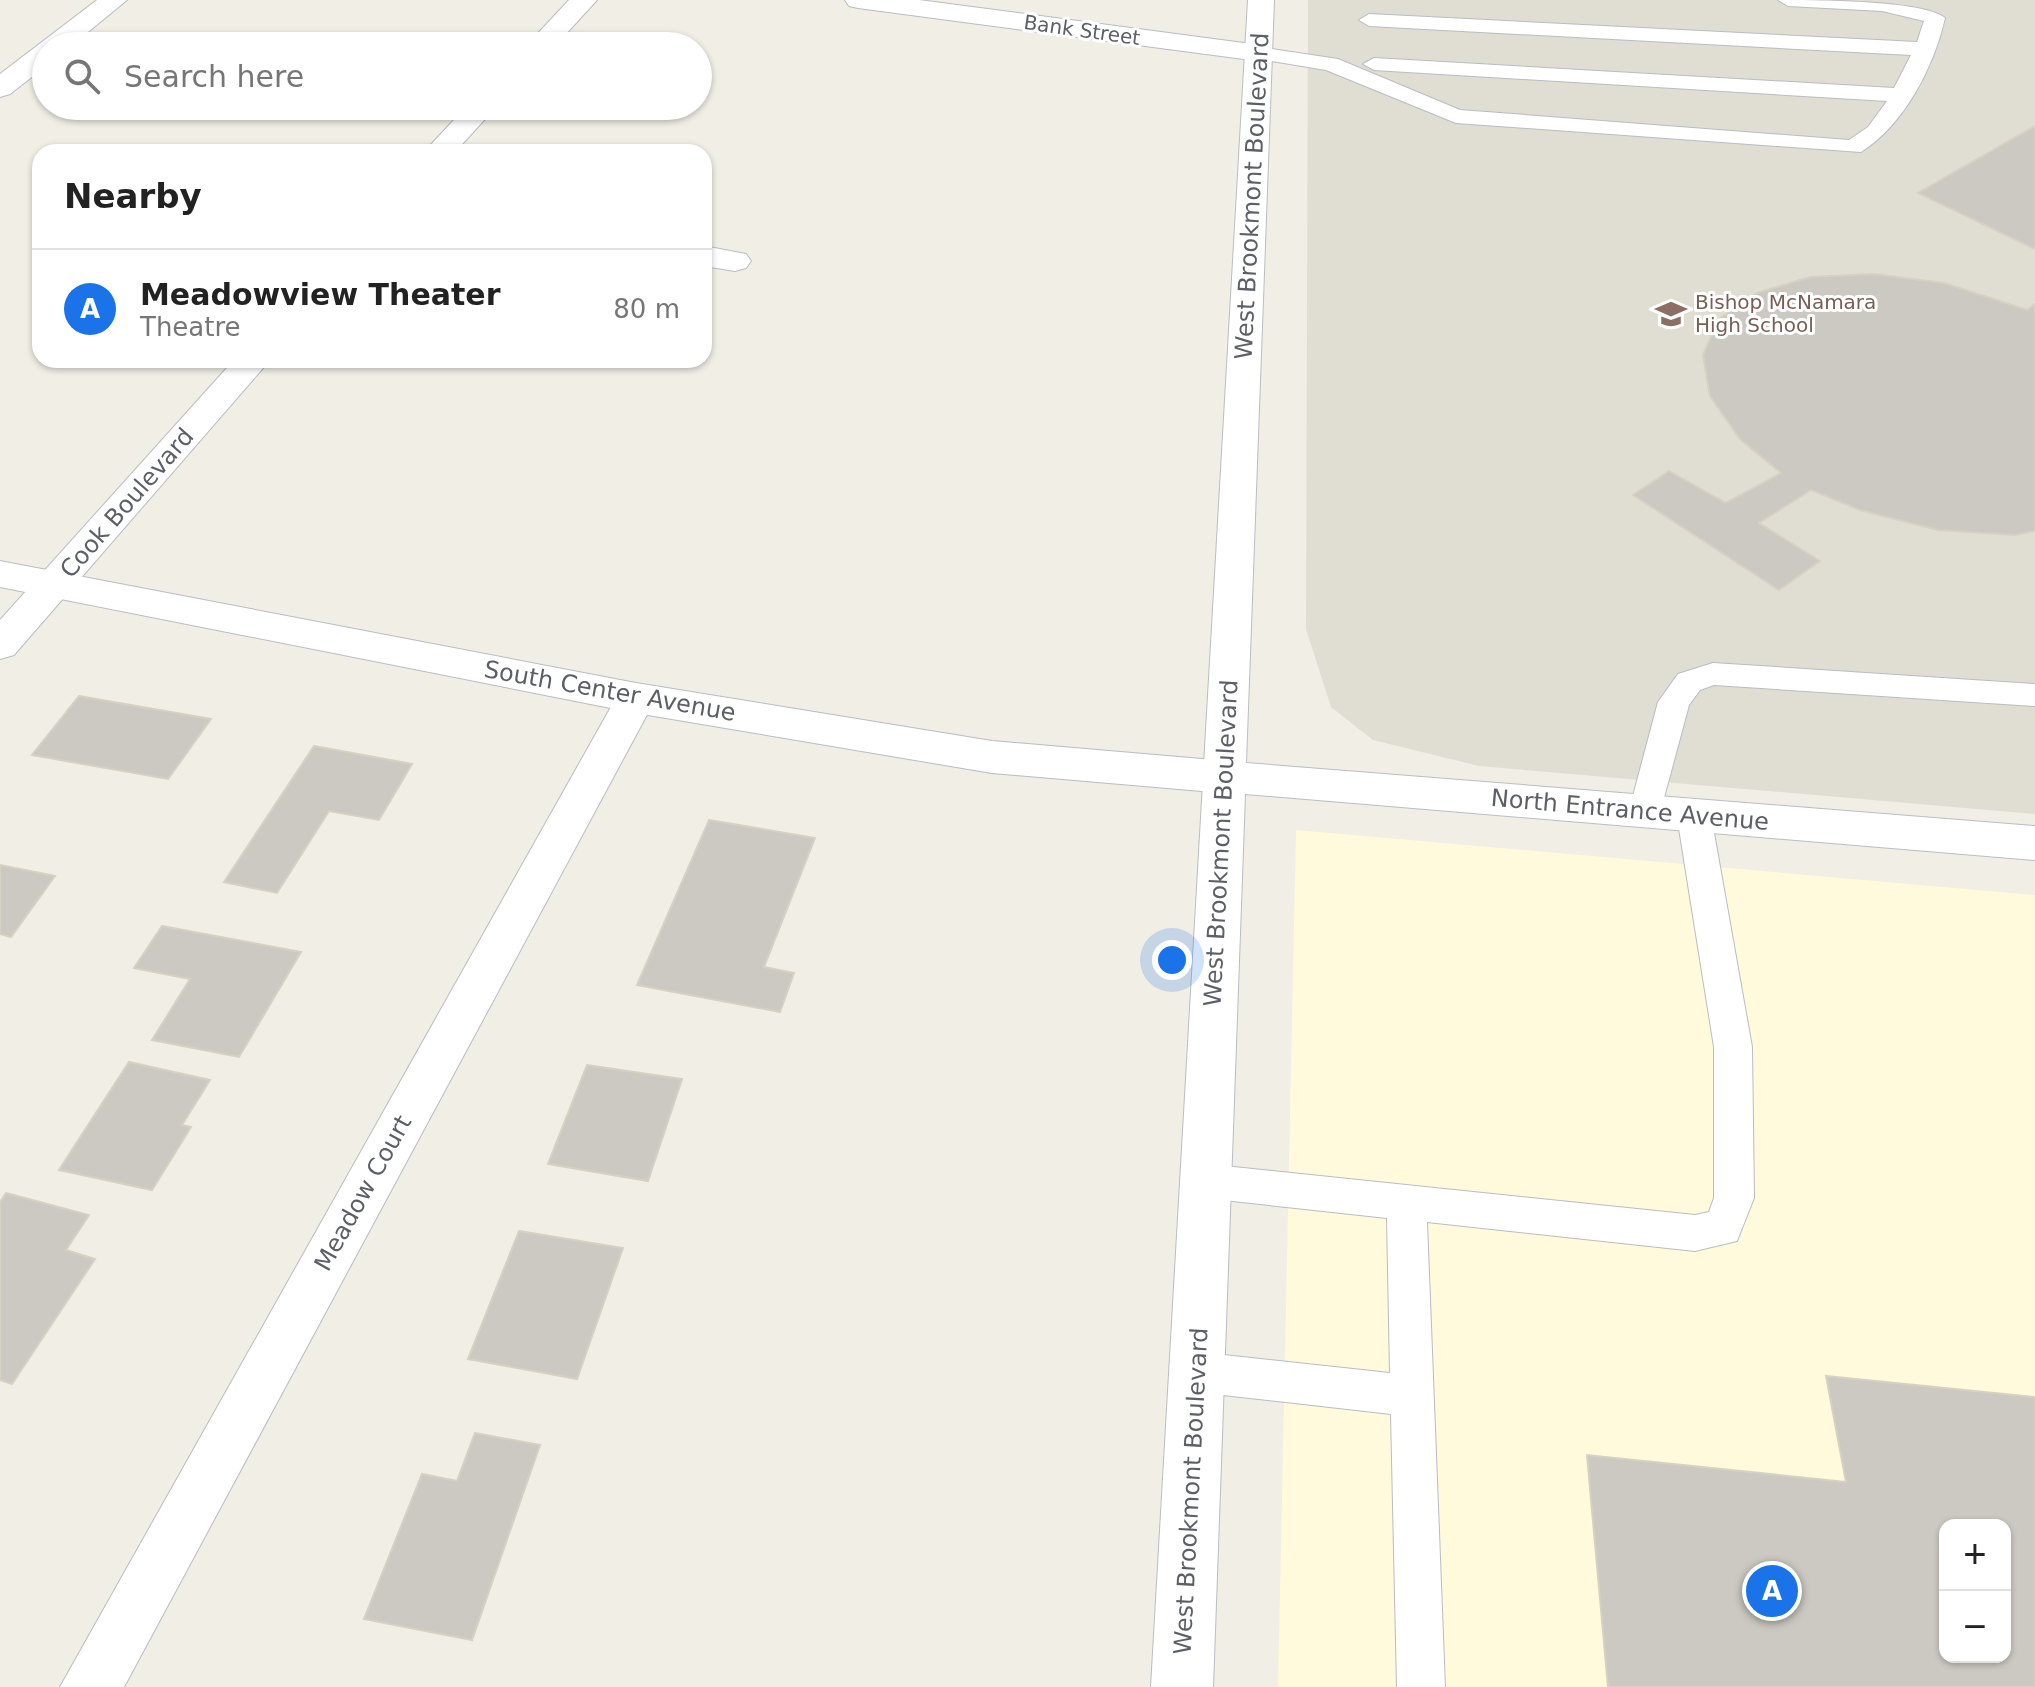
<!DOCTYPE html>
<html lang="en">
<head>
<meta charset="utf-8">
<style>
  body { margin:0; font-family:"DejaVu Sans",sans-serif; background:#f6f6f6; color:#222 }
  .controls { position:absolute; right:24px; bottom:24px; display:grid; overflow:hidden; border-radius:16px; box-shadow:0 2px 6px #0004 }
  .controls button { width:72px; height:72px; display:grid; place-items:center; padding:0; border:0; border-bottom:2px solid #e0e0e0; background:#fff; color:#222; font:40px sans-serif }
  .you { position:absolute; left:1172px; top:960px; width:28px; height:28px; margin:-20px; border:6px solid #fff; border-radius:50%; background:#1a73e8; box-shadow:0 0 0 12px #1a73e833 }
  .badge { display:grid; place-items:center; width:52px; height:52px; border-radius:50%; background:#1a73e8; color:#fff; font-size:26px; font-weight:700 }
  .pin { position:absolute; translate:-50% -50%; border:4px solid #fff; box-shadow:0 2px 8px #0006 }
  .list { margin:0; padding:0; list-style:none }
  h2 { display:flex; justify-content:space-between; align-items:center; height:104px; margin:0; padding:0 32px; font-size:34px }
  h2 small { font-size:26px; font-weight:400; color:#767676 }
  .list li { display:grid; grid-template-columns:52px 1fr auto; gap:24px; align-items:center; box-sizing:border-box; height:120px; padding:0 32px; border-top:2px solid #e0e0e0 }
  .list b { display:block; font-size:30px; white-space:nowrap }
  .list p { margin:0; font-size:26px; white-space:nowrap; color:#767676 }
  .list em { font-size:26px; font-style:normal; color:#767676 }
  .icon { flex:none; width:44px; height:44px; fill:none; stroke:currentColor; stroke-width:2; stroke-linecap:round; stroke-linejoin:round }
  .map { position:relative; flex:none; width:2035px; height:1687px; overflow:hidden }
  .search { position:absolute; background:#fff; box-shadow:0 2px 6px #0004; left:32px; top:32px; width:680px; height:88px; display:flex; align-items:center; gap:20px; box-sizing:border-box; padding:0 28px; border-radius:44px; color:#767676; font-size:30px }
  .panel { position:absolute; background:#fff; box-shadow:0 2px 6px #0004; left:32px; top:144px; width:680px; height:224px; border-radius:24px }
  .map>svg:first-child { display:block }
  .commercial { fill:#fffadb; fill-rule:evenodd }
  .education { fill:#e0ded3 }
  .building { fill:#cbc9c1; stroke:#d5d1c3; stroke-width:2; fill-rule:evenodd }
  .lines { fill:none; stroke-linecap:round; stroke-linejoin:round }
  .service-casing { stroke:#b9bcc1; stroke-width:2 }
  .minor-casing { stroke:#b9bcc1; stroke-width:2 }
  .tertiary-casing { stroke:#b9bcc1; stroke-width:2 }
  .secondary-casing { stroke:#babdc3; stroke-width:2 }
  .service { fill:#fff; fill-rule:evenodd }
  .minor { fill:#fff; fill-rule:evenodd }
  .tertiary { fill:#fff; fill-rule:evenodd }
  .secondary { fill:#fff; fill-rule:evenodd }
  .labels { text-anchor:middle; stroke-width:6; stroke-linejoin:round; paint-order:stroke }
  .far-street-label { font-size:20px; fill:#5c6066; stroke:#fff }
  .far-education-label { font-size:20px; fill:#785e54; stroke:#fff; text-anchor:start }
  .street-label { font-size:24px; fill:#5c6066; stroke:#fff }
</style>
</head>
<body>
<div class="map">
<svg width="2035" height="1687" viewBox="0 0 2035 1687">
  <rect width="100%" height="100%" fill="#f0eee5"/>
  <path class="commercial" d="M1296,830L2035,895V1687H1278ZM1945,1525H2005V1657H1945Z"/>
  <path class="education" d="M1308,0H2035V814L1479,766L1373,740L1331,707L1306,629Z"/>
  <g class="building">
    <path d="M2035,126V249L1918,193Z"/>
    <path d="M1874,274L1944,283L2027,310L2035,304V531L2015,535L1938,530L1860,510L1811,490L1759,523L1820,561L1779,590L1633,495L1669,471L1726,503L1781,473L1740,439L1710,396L1703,355L1719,319L1757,293L1810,277Z"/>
    <path d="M79,696L211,719L168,779L32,755Z"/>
    <path d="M314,746L412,764L379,820L329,811L277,893L224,882Z"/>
    <path d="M709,820L815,838L764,967L794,973L780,1012L637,985Z"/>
    <path d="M0,865L55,876L11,937L0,934Z"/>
    <path d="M162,926L301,952L239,1057L152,1040L190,979L134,968Z"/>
    <path d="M129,1062L210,1080L182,1125L191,1127L152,1190L59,1170Z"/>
    <path d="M587,1065L682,1079L648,1181L548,1164Z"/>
    <path d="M6,1193L89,1215L66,1250L95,1259L12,1384L0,1380V1202Z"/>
    <path d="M519,1231L623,1248L577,1379L468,1359Z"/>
    <path d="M1826,1376L2035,1397V1687H1608L1587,1455L1846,1482ZM1945,1525H2005V1657H1945Z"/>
    <path d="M475,1433L540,1445L472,1640L364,1619L422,1474L457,1481Z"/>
  </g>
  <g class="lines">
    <defs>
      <g id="service">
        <path d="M1778,0C1812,0 1924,0 1945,18C1934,67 1904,125 1861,152L1456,123L1326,70L1259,59L1248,53L1259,47L1338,59L1460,110L1849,140L1868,127L1887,101L1374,70L1363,64L1374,58L1894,88L1911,55L1369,26L1359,20L1369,14L1917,42L1924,21L1882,11L1788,6Z"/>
        <path d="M1713,663L2035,684V706L1714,685L1700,690L1689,705L1658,820L1646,824L1634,820L1629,811L1658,702L1678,674Z"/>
        <path d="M1694,803L1706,807L1711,816L1752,1047L1754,1198L1737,1241L1695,1251L1427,1222L1445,1687H1397L1391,1414L1196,1392L1181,1386L1175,1372L1181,1358L1196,1352L1390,1373L1387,1218L1205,1198L1191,1193L1185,1181L1191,1169L1205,1164L1695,1215L1709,1212L1714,1198V1047L1677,816L1682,807Z"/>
      </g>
      <g id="minor">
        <path d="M97,0H127L71,46H46V66L10,94L0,97V74Z"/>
        <path d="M569,0H597L555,46H526Z"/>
        <path d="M845,0H919L1259,45L1269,47L1273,53L1269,59L1259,61L858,8L849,6Z"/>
        <path d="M467,106H497L455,152H424Z"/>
        <path d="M704,246L746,254L751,261L746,268L735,271L704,266Z"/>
        <path d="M234,360H270L14,655L0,659V620Z"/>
        <path d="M636,683L650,688L656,698L124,1687H60L616,698L622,688Z"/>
      </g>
      <path id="tertiary" d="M0,561L636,683L992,741L1225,761L1240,766L1246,777L1240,788L1225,793L992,773L636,713L0,587Z"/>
      <path id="secondary" d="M1248,0H1274L1246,763L2035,826V860L1245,794L1213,1687H1151Z"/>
    </defs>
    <use href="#service" class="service-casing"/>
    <use href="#minor" class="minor-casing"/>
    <use href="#tertiary" class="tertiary-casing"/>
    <use href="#secondary" class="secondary-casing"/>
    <use href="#service" class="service"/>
    <use href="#minor" class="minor"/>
    <use href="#tertiary" class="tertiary"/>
    <use href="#secondary" class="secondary"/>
  </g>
  <defs>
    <symbol id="school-bare" viewBox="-9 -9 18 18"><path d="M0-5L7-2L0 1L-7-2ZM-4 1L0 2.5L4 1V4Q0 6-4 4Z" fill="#8d6e63" stroke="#fff" stroke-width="2.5" paint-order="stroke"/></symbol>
  </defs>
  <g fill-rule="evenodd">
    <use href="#school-bare" x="1649" y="292" width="44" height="44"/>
  </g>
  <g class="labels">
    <g class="far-street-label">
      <text transform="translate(1082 30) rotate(8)" y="7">Bank Street</text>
    </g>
    <g class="far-education-label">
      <text x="1695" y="309">Bishop McNamara<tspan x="1695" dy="23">High School</tspan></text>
    </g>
    <g class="street-label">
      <text transform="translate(1252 196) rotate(-87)" y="8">West Brookmont Boulevard</text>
      <text transform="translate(127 503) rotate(-49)" y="8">Cook Boulevard</text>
      <text transform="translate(610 691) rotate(10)" y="8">South Center Avenue</text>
      <text transform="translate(1630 810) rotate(5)" y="8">North Entrance Avenue</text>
      <text transform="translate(1221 843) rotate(-87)" y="8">West Brookmont Boulevard</text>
      <text transform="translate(363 1193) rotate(-61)" y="8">Meadow Court</text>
      <text transform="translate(1191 1491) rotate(-87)" y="8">West Brookmont Boulevard</text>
    </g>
  </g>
</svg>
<div class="controls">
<button>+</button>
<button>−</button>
</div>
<div class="you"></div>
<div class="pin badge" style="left:1772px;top:1591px">A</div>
<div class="search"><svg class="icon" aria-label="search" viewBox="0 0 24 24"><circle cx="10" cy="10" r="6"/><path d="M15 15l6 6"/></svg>Search here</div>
<section class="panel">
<h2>Nearby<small></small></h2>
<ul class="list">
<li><span class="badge">A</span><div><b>Meadowview Theater</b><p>Theatre</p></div><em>80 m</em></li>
</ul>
</section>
</div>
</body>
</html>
